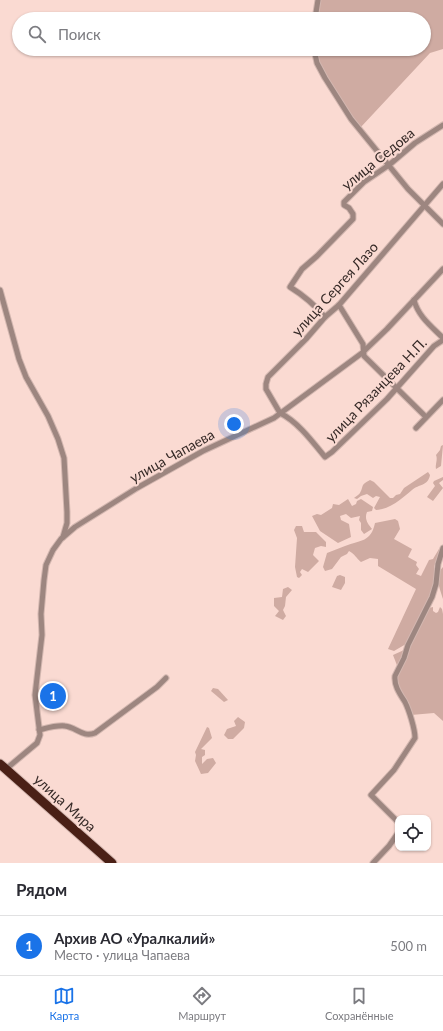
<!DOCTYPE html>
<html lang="ru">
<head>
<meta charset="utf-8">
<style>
  body { margin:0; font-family:Lato,sans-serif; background:#f2f2f3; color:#2b2b33 }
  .controls { position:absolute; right:12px; bottom:12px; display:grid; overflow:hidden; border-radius:8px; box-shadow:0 1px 3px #0004 }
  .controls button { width:36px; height:36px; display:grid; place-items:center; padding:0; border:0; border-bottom:1px solid #e1e1e2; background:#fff; color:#2b2b33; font:20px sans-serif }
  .you { position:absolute; left:234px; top:424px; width:14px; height:14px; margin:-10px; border:3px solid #fff; border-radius:50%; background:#1a73e8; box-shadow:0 0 0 6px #1a73e833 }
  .badge { display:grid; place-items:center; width:26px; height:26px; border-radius:50%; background:#1a73e8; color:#fff; font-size:13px; font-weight:700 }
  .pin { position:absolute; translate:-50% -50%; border:2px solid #fff; box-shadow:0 1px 4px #0006 }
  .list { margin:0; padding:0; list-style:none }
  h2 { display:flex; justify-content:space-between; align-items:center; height:52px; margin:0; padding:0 16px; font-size:17px }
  h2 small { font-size:13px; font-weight:400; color:#7c7c81 }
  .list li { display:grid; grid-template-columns:26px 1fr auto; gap:12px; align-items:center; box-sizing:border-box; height:60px; padding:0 16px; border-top:1px solid #e1e1e2 }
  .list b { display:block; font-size:15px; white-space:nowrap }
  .list p { margin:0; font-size:13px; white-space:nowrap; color:#7c7c81 }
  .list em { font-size:13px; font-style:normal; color:#7c7c81 }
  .icon { flex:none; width:22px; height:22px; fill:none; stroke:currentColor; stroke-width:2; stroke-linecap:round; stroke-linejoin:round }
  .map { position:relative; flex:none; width:443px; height:863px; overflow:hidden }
  .search { position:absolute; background:#fff; box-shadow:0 1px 3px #0004; left:12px; right:12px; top:12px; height:44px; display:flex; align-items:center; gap:10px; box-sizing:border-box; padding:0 14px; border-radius:22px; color:#7c7c81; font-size:15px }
  .sheet { height:112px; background:#fff }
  nav { display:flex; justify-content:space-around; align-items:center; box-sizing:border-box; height:56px; border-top:1px solid #e1e1e2; background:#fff; font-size:11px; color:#7c7c81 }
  nav a { display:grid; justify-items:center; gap:2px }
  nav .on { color:#1a73e8 }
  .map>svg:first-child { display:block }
  .green { fill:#cfaba2 }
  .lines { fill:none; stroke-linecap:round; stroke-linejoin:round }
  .street-casing { stroke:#d3b7b0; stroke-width:7 }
  .highway-casing { stroke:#d3b7b0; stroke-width:11 }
  .street { stroke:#9d8680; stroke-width:5 }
  .highway { stroke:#4a2016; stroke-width:9 }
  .labels { text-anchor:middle; stroke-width:4; stroke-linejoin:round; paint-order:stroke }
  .street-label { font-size:14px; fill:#362a27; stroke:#fadad2 }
</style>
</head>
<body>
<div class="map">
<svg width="443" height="863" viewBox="0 0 443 863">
  <rect width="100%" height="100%" fill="#fadad2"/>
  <g class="green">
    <path d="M319,0H443V49L430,53L360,128C342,104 321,80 317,49H424V19H317Z"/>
    <path d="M443,445L441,466L436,469C435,464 438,460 436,455L440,450L441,446Z"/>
    <path d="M428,472L430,475C428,486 419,484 412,490C401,499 391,509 376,510L374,508L380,497L376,496L373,498L367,494L361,496L357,499L354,498C356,496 359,495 360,493C364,486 360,485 370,480L374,482L390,498H393L396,495L400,494L404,488Z"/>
    <path d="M443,477V480L439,483L443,488L433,501L427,497L435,486L433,483L434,481Z"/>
    <path d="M348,499L352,506L356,504L357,501L361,499L373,507L372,511L367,512C364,519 368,524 372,529L364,534L361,530V523L359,520L360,516L351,518L346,514L340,516L341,520L349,524L351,537L338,543L320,531L312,516L317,514L321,515L332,508L333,504L339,505Z"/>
    <path d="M395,519L398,521L400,529L394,539L412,549L408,557L417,562L416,565L419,569L416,574L421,576L429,560L433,559L439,549L440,550L434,567L435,583L432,586L434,589L406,644L394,651L388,649L416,589L378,566V559L370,558L361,562C356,558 355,554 349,551L347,554L341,557L332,569L325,571L323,567L327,553C333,551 339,548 345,546C361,540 371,542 375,523Z"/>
    <path d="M296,526H302L304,532H316L326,542V547L321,546L315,548L313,555L319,561L308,572L302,569L300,572L302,575L299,578L297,577L295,567L297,538L294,530Z"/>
    <path d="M443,567V599C440,589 434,576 443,567Z"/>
    <path d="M340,575L345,577V583L341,590L332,587L337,576Z"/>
    <path d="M288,587L292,590L286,597L285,606L283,610L286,616L283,620L275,616L279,611L274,606V598L282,597L283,589Z"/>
    <path d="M433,607V611L436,613L438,612L440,607L442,609L443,614V721L434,713L411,715L407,702L397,681L398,675L410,644L425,613L429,608Z"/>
    <path d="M404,650L398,668L393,655Z"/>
    <path d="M213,688L218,689L228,700L224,702L211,691Z"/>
    <path d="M238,717L245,722L244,728L233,739H228L224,735L227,729L236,726L234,721Z"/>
    <path d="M207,727L209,728L212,738L201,749L205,750V755L202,757V764L207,759L213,758L216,763L208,773L201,774L195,761L196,755L195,752Z"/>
  </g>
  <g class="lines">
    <defs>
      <g id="street">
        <path d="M315,19L318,0"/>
        <path d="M314,49L317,63L325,78L351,119L408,189L443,224"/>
        <path d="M0,290L19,359L26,377L48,416L58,439L64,458L67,512V523L63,537"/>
        <path d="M414,300C418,316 431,326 443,338"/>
        <path d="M339,305L363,344L364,356L426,417"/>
        <path d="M325,317C314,304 303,295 290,287L302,269L317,256L353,219V214L349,208L344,205V202L364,182L389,165L415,143L443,125"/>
        <path d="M280,413L266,389V384L268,377L306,339L325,317L339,305L443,184"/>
        <path d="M280,413C298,422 312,441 325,457L332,452L387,399L434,346L443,340"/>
        <path d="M416,428L443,400"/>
        <path d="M39,730C47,728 57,725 65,726C76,727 83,738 95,733L157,687L166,678"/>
        <path d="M6,769L37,743L40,735L35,695L42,635L41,614L44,580L46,565L53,550L61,539L75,527L137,488L203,451L274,418L362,353L387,329L443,269"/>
        <path d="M398,822L371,795L394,770L415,738C415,729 409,710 405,702C400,694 394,686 395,676L404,658L408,645L432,597L436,584L438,564L443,548"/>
        <path d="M373,863L389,846L398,833"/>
      </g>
      <path id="highway" d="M0,764L112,863"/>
    </defs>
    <use href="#street" class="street-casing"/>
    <use href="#highway" class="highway-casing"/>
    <use href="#street" class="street"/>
    <use href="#highway" class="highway"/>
  </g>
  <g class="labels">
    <g class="street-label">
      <text transform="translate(378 159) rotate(-39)" y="5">улица Седова</text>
      <text transform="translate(335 289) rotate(-48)" y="5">улица Сергея Лазо</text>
      <text transform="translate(376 390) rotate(-46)" y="5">улица Рязанцева Н.П.</text>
      <text transform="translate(172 456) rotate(-29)" y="5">улица Чапаева</text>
      <text transform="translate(65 803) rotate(42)" y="5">улица Мира</text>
    </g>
  </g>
</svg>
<div class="controls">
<button><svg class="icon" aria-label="locate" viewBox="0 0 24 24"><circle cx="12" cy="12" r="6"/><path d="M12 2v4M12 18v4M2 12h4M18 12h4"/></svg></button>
</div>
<div class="you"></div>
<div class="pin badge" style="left:53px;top:696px">1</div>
<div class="search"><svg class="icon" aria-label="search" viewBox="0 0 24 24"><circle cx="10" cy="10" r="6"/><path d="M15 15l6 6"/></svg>Поиск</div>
</div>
<section class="sheet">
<h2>Рядом<small></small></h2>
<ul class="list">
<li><span class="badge">1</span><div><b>Архив АО «Уралкалий»</b><p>Место · улица Чапаева</p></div><em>500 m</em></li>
</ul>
</section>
<nav>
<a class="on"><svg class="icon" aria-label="map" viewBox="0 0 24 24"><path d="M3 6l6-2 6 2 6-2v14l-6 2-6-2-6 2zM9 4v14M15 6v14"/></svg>Карта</a>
<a><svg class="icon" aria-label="directions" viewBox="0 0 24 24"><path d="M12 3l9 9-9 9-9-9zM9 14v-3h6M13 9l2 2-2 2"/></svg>Маршрут</a>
<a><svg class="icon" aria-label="saved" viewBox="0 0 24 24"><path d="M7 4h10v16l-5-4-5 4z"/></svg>Сохранённые</a>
</nav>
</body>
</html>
